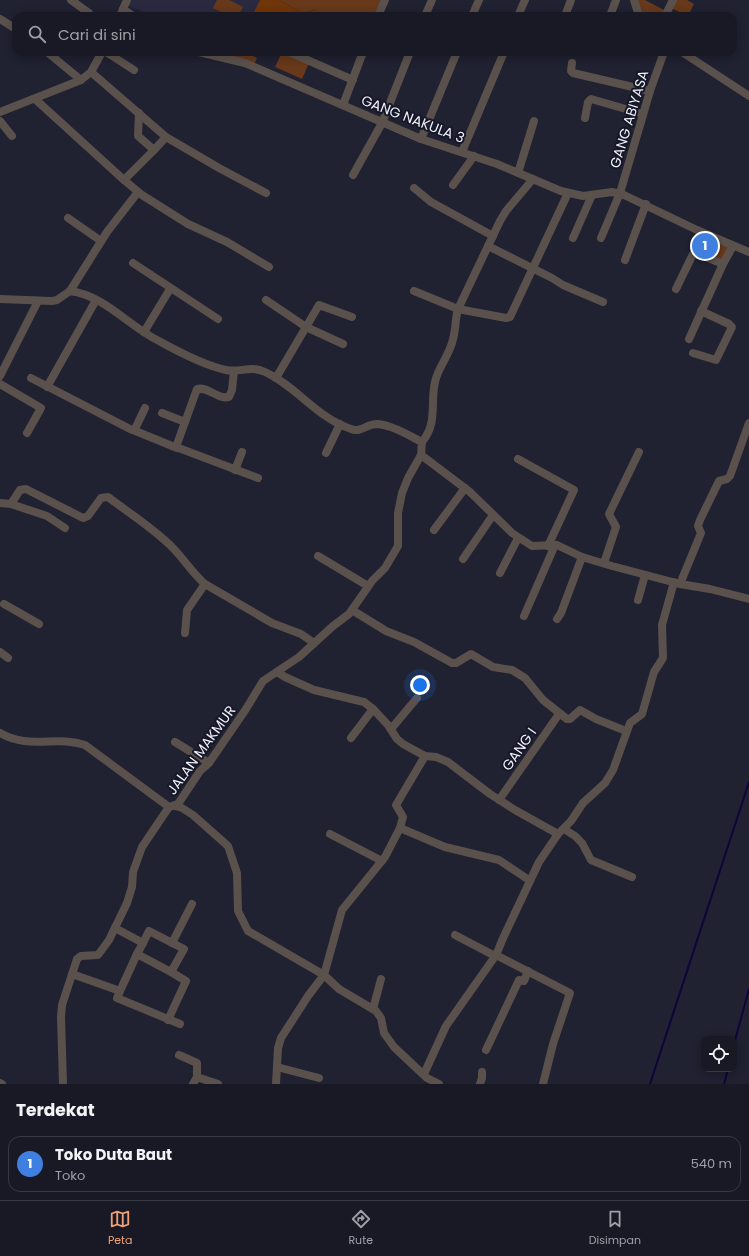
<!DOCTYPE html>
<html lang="id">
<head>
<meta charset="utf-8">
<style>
  body { margin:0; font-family:Poppins,sans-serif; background:#21222d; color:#f1f3f6 }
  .controls { position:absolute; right:12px; bottom:12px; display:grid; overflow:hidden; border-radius:8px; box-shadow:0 2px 10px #0003 }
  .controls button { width:36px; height:36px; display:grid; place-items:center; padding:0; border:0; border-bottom:1px solid #363842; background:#181925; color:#f1f3f6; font:20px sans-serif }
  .you { position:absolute; left:420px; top:685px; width:14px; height:14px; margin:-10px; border:3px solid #fff; border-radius:50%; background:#1a73e8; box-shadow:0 0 0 6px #1a73e833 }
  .badge { display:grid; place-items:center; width:26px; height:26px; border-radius:50%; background:#efa376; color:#fff; font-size:13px; font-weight:700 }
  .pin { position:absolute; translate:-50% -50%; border:2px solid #fff; box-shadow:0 1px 4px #0006 }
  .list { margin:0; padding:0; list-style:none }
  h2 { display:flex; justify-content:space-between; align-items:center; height:52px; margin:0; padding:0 16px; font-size:17px }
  h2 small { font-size:13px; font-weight:400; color:#9fa0a7 }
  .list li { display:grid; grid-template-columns:26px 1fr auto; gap:12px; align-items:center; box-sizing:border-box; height:56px; margin:0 8px 8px; padding:0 8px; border:1px solid #363842; border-radius:12px }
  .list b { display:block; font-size:15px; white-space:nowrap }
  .list p { margin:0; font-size:13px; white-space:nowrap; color:#9fa0a7 }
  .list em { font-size:13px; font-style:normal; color:#9fa0a7 }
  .icon { flex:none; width:22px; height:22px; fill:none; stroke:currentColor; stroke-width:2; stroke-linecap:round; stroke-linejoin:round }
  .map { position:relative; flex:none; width:749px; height:1084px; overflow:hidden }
  .search { position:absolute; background:#181925; box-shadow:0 2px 10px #0003; left:12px; right:12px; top:12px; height:44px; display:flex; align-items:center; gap:10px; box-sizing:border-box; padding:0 14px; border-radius:12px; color:#9fa0a7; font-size:15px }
  .sheet { height:116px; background:#181925 }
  nav { display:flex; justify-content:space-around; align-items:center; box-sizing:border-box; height:56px; border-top:1px solid #363842; background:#181925; font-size:11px; color:#9fa0a7 }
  nav a { display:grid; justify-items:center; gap:2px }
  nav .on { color:#efa376 }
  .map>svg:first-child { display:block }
  .built { fill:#292a40 }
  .green { fill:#67381a }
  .forest { fill:#703509 }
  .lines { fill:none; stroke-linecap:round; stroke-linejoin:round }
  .stream { stroke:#0f043b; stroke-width:2 }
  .minor { stroke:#5a514c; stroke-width:8 }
  .labels { text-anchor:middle; stroke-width:4; stroke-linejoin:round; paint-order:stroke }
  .street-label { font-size:14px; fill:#f0f1fc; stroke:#171827 }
</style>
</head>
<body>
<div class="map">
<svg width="749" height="1084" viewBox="0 0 749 1084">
  <rect width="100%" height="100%" fill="#202131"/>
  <path class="built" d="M131,0H260L253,16H154L128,6Z"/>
  <g class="green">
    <path d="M217,0H229L243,7L238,16H229L213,8Z"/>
    <path d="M279,0H381L375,16H319V11L315,9L304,14Z"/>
    <path d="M636,0H645L666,11L663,16H640Z"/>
    <path d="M675,0H687L694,4L688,16L671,8Z"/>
    <path d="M205,52H244L257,58L254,65Z"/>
    <path d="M282,52L309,63L302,79L275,67Z"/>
    <path d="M717,241L729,247L723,260L711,254Z"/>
  </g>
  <path class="forest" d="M260,0H279L304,14L316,9L319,11L320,15L257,16L253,14Z"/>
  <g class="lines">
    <g class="stream">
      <path d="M734,1044L749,989"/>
      <path d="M650,1084L749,782"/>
      <path d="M724,1084L728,1069"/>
    </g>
    <g class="minor">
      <path d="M71,0L89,13"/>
      <path d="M634,0L639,16"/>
      <path d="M123,9L133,16"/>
      <path d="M120,16L127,0"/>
      <path d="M378,16L385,0"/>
      <path d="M425,16L432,0"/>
      <path d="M472,16L479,0"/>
      <path d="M518,16L525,0"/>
      <path d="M565,16L571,0"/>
      <path d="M610,16L616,0"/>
      <path d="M665,16L673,0"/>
      <path d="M0,19L16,29"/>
      <path d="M47,52L81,80"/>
      <path d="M106,52L134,70"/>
      <path d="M199,52L245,63L421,139L497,164L561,191L583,196L612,192L624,195L697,230L749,252"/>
      <path d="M289,52L353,80"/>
      <path d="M682,52L749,96"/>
      <path d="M572,63L571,71L573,73L650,91"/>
      <path d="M91,72L166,137L219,168L266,193"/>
      <path d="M35,99L124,180L142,195L188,224L227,242L269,267"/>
      <path d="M343,105L363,52"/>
      <path d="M0,112L81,80L91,72L102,52"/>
      <path d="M585,118L588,102L591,99L643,114"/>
      <path d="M0,121L12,136"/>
      <path d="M421,139L457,52"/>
      <path d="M154,150L166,137"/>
      <path d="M462,152L504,52"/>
      <path d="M518,173L534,121"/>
      <path d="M353,175L382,123L410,52"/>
      <path d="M124,180L154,150L138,136L139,113"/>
      <path d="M453,185L474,156"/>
      <path d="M414,188L431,202L493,236"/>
      <path d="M68,218L101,241"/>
      <path d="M573,238L592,195"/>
      <path d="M601,238L620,193L650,91L664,52"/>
      <path d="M488,246L552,278L563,285L603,302"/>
      <path d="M625,260L646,204"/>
      <path d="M133,263L218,319"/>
      <path d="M676,289L694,252L723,264"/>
      <path d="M70,291L107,232L138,192"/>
      <path d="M414,291L458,309L506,318L510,317L568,193"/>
      <path d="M0,299L52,301L57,300L70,291C106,296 128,326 159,341C177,351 207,366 226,370C240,373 250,365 265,372C296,386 317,418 351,429C361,433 366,424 377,424C392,425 408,435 422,442L421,455L470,492L512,533L532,546L557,545L582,557L612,566L680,584L710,589L749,599"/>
      <path d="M266,300L306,327L343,344"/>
      <path d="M144,332L170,289"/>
      <path d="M689,339L723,264L733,246"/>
      <path d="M693,353L716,360L732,327L729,324L701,311"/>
      <path d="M234,371L232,390L229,397C218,400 208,386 197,389L176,447L258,478"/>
      <path d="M0,376L38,301"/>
      <path d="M31,378L132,430L135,429L145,408"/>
      <path d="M276,378L319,305L352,317"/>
      <path d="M0,384L41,408L27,433"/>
      <path d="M47,387L96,300"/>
      <path d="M162,413L185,422"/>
      <path d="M133,430L177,448"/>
      <path d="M422,442C438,423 430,404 435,382C438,367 450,355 453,339C456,329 455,319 458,309L500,221L506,211L533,179"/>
      <path d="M326,453L340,424"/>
      <path d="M518,459L574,490L548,546"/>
      <path d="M235,470L242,452"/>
      <path d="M0,503L11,504L20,490L26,489L83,518L88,516L101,498L108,497C129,513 153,528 172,547C184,559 193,574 205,584L272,623L301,634L314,643"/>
      <path d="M11,504L47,516L65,528"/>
      <path d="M434,530L465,488"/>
      <path d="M318,556L368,586"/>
      <path d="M463,559L493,515"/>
      <path d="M604,563L616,527L609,514L639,452"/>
      <path d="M500,573L518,538"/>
      <path d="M680,584L701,533L698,526L700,520L719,481L727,479L730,476L749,423"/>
      <path d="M638,600L645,575"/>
      <path d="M4,604L39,624"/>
      <path d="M352,610L386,631L414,642L452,663H456L471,654L493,667L512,670L525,678L543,700L567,719H570L580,710L596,719L626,731"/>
      <path d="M524,616L555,545"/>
      <path d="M557,619L561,613L582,557"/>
      <path d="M185,633L187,610L205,584"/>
      <path d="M0,652L8,658"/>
      <path d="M277,672L285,677L314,690L364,702L373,709L388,725L397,739L403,744L425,756L436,757L448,762L490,794L515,810L558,834"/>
      <path d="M391,729L417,698"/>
      <path d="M0,733C29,750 56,735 85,745L169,807"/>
      <path d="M351,738L373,709"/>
      <path d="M175,742L209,763"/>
      <path d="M499,800L559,714"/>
      <path d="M175,806L182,808L193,815L228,846L237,873L238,911L248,931L324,975L339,989L376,1011L381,1018L384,1033L394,1047L427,1078L439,1084"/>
      <path d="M400,828L445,847L499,860L529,880"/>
      <path d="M564,829L575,836L582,843L591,860L632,877"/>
      <path d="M330,834L382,861"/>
      <path d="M115,928L143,943L149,931L184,949L171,972L186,981L168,1020"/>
      <path d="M455,935L495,956"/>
      <path d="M143,943L137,954L171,972"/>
      <path d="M172,943L192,904"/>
      <path d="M496,955L570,993L553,1044L543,1084"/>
      <path d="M72,974L120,991L117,998L180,1024"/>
      <path d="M120,991L137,954"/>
      <path d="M373,1009L381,979"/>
      <path d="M486,1050L519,980L524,981L528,971"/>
      <path d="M179,1055L197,1063V1077"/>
      <path d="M277,1067L319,1078"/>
      <path d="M424,1074L446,1026L496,955L504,936L539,862L558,834L571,821L583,803L605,783L613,770L630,723L642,714L654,672L663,658L662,625L674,582"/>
      <path d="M0,1083L2,1084"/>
      <path d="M63,1084L61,1017L62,1005L77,959L81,956L98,955L109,940L127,903L132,887L133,872L142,847L169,807L178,804L200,771L209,763L246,709L263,681L299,657L333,626L349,614L372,581L385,568L398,546V513L402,493L408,478L421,455"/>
      <path d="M193,1084L197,1077L218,1084"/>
      <path d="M276,1084L278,1048L281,1038L308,996L324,975L342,910L385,857L400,828L403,817L396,805L425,756"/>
      <path d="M480,1084L482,1078V1072"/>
    </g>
  </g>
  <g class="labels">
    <g class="street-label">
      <text transform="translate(413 119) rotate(21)" y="5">GANG NAKULA 3</text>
      <text transform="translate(629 119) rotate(-73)" y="5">GANG ABIYASA</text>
      <text transform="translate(519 749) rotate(-55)" y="5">GANG I</text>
      <text transform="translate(201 750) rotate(-54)" y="5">JALAN MAKMUR</text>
    </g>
  </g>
</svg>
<div class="controls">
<button><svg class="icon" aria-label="locate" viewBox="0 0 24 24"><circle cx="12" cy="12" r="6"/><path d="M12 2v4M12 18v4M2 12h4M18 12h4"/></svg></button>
</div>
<div class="you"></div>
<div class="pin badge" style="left:705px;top:246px;background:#3f7fe0">1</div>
<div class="search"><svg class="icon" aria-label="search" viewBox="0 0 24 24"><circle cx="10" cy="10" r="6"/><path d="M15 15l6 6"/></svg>Cari di sini</div>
</div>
<section class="sheet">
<h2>Terdekat<small></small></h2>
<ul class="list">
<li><span class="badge" style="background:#3f7fe0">1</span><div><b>Toko Duta Baut</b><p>Toko</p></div><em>540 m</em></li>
</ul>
</section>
<nav>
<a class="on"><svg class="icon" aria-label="map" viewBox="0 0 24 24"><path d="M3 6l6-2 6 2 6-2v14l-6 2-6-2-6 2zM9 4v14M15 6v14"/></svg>Peta</a>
<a><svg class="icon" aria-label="directions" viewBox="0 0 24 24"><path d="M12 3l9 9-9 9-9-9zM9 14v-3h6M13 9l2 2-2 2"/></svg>Rute</a>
<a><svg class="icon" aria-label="saved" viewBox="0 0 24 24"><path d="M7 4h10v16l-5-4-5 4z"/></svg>Disimpan</a>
</nav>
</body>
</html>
